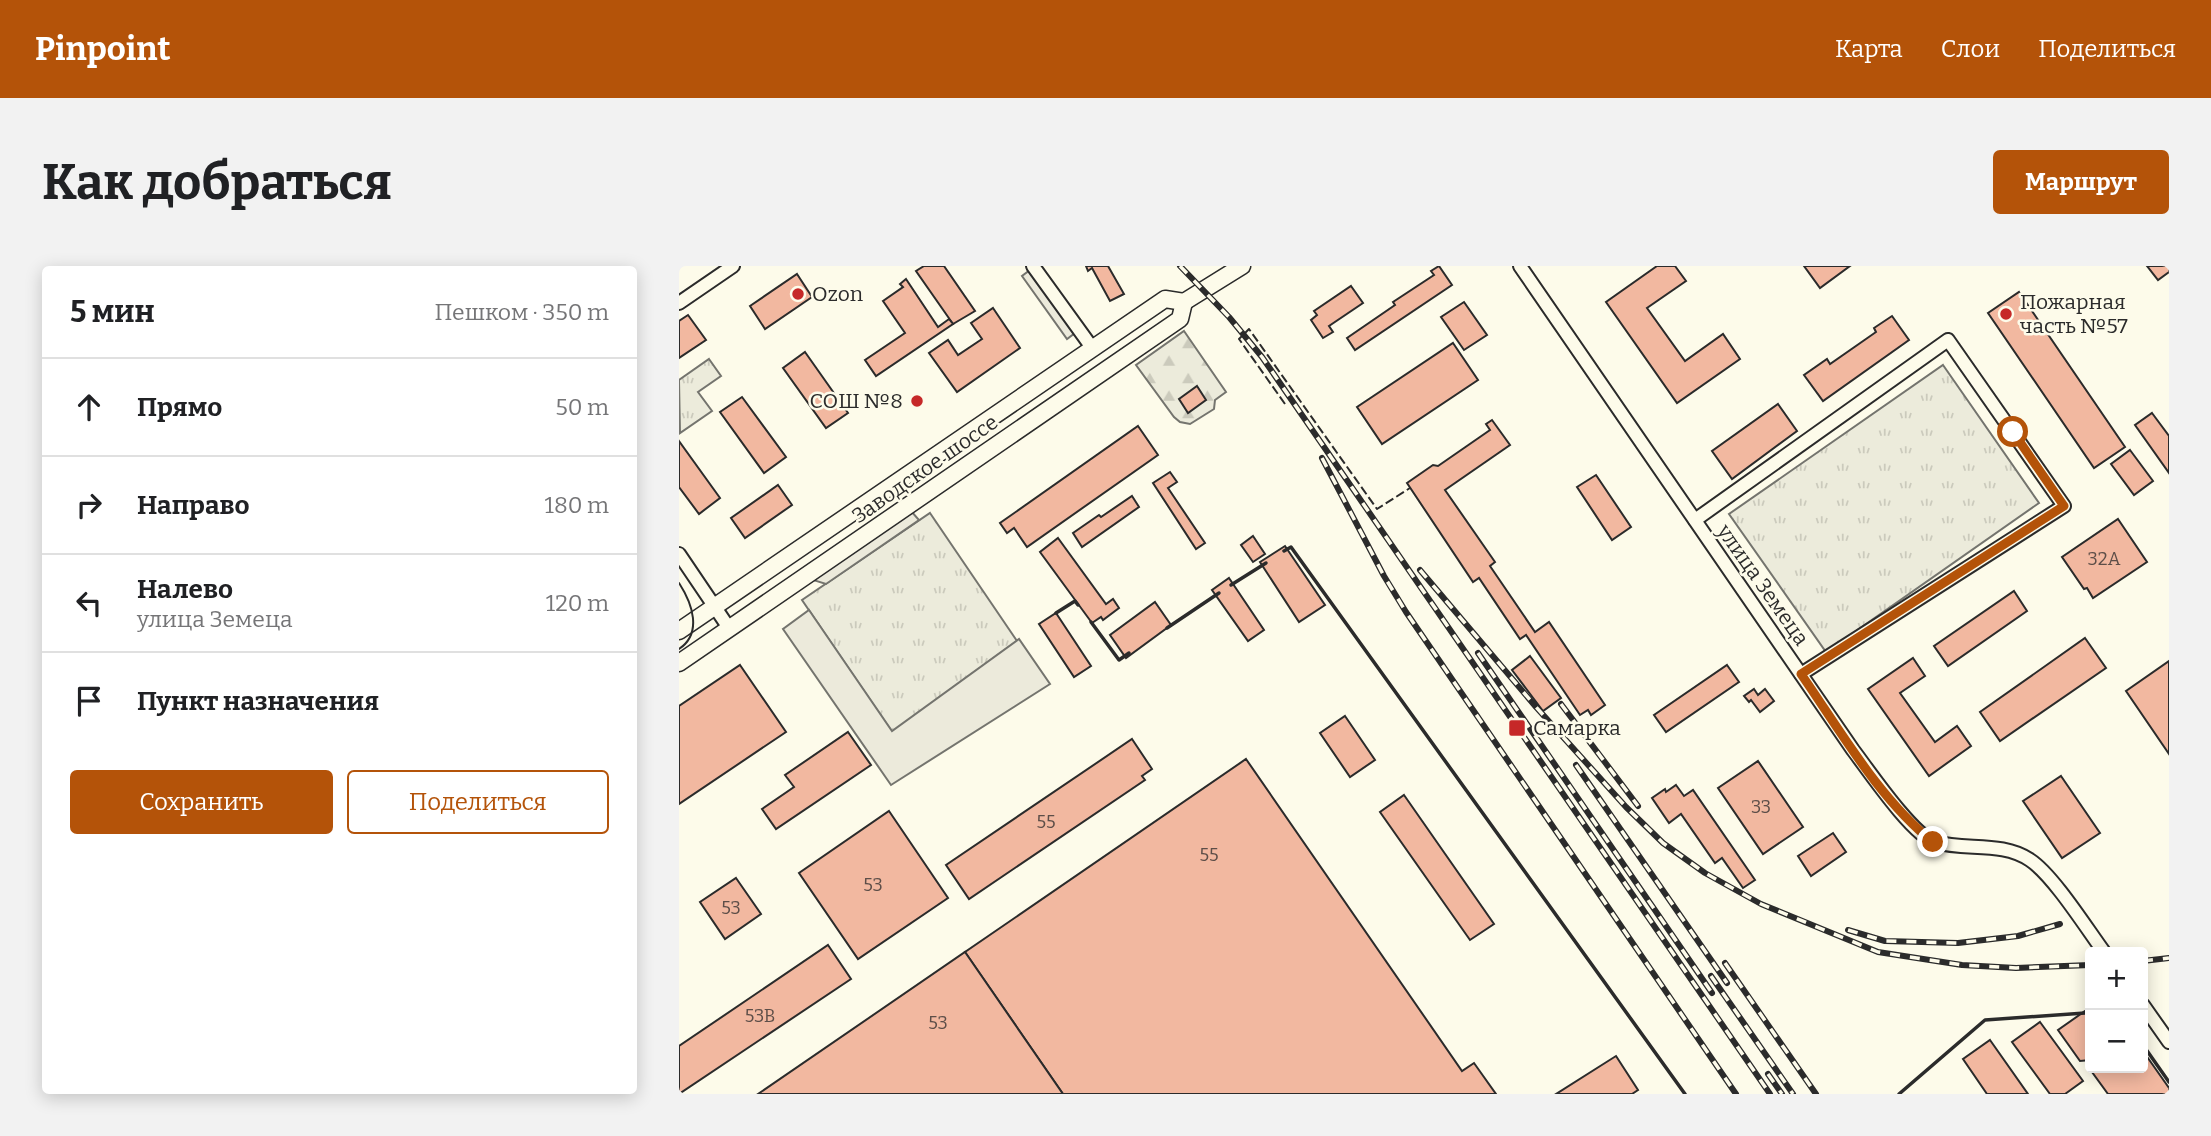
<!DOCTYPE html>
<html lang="ru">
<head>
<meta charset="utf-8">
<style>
  body { margin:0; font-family:Bitter,serif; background:#f2f2f2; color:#202124 }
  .controls { position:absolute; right:21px; bottom:21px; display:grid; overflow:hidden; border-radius:7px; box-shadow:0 4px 18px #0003 }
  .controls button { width:63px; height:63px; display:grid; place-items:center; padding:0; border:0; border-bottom:2px solid #e0e0e0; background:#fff; color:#202124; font:35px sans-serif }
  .stop { position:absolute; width:21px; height:21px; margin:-16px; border:5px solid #b45309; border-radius:50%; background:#fff }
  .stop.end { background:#b45309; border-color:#fff; box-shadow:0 2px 7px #0008 }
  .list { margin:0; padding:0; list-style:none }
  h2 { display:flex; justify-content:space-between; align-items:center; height:91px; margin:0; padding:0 28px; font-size:30px }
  h2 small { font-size:23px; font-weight:400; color:#757577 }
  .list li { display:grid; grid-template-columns:46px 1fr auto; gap:21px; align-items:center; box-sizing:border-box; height:98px; padding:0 28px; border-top:2px solid #e0e0e0 }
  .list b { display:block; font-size:26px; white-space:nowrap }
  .list p { margin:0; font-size:23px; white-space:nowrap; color:#757577 }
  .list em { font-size:23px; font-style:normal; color:#757577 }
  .actions { display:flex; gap:14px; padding:21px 28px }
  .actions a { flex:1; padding:16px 0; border:2px solid #b45309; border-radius:7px; text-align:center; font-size:24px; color:#b45309 }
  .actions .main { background:#b45309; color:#fff }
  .icon { flex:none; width:38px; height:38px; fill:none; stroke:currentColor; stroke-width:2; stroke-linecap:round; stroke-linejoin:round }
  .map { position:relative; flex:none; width:1490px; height:828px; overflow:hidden; border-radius:7px }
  header { display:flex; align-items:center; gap:42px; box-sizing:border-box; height:98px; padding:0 35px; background:#b45309; color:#fff }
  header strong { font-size:33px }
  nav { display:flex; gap:38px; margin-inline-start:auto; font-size:24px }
  .intro { display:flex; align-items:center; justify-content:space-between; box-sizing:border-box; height:168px; padding:0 42px }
  h1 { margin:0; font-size:49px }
  .button { padding:18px 32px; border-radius:7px; background:#b45309; color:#fff; font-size:24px; font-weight:700 }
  main { display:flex; gap:42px; padding:0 42px }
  aside { flex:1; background:#fff; border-radius:7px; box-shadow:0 4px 18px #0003 }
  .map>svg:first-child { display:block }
  .forest { fill:url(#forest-firs); stroke:#74746e; stroke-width:2 }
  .park { fill:url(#park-tufts); stroke:#74746e; stroke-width:2 }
  .parking { fill:#eceadb; stroke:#74746e; stroke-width:2 }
  .building { fill:#f2b8a0; stroke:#2b2b2b; stroke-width:2 }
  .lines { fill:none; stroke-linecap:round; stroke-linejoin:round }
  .minor-casing { stroke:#2b2b2b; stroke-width:16 }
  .major-casing { stroke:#2b2b2b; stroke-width:19 }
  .minor { stroke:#fdfbea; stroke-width:12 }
  .major { stroke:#fdfbea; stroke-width:16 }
  .tram { stroke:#2b2b2b; stroke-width:2 }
  .rail-casing { stroke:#2b2b2b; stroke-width:6 }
  .rail { stroke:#fdfbea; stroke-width:3.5; stroke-dasharray:10; stroke-linecap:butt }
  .fence { stroke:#2b2b2b; stroke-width:2; stroke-dasharray:9 3.5; stroke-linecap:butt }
  .wall { stroke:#2b2b2b; stroke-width:3.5 }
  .route { stroke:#b45309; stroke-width:9 }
  .poi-dot { fill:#c62828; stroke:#fdfbea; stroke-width:2.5 }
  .labels { text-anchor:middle; stroke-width:5; stroke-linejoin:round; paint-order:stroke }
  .number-label { font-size:18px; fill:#5d4e48 }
  .poi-label { font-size:21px; fill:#2b2b2b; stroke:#fdfbea; text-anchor:start }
  .street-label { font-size:21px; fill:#2b2b2b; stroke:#fdfbea }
</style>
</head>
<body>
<header>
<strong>Pinpoint</strong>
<nav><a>Карта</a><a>Слои</a><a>Поделиться</a></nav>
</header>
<div class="intro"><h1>Как добраться</h1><a class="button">Маршрут</a></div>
<main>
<aside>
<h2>5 мин<small>Пешком · 350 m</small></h2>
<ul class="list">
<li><svg class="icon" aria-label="ahead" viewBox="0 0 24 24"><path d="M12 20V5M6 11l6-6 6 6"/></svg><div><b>Прямо</b></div><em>50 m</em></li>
<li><svg class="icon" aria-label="right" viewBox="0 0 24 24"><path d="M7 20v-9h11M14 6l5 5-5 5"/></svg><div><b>Направо</b></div><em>180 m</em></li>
<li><svg class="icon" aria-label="left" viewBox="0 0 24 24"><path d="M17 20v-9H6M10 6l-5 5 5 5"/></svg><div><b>Налево</b><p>улица Земеца</p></div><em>120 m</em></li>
<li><svg class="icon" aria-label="arrive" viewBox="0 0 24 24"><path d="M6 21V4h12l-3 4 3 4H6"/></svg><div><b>Пункт назначения</b></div></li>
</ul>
<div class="actions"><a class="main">Сохранить</a><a>Поделиться</a></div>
</aside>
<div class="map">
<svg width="1490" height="828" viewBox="0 0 1490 828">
  <defs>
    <pattern id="forest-firs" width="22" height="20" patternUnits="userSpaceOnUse" patternTransform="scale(1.75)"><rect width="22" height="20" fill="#ecebdb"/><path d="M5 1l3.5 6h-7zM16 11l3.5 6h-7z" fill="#cbcabc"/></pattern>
    <pattern id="park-tufts" width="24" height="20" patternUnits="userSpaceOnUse" patternTransform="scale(1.75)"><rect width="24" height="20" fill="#ecebdb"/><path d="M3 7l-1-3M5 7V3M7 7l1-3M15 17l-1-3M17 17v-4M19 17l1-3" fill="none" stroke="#cbcabc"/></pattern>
  </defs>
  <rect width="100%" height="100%" fill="#fdfbea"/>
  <path class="forest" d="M505,65L547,126L536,134L535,143L511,158L501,156L495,151L457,99Z"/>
  <g class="park">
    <path d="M30,93L42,110L19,126L33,145L1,167L0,114Z"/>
    <path d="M1264,99L1360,237L1147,386L1050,248Z"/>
    <path d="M251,247L338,375L213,466L123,334Z"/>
  </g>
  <g class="parking">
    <path d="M351,4L396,67L388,73L343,10Z"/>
    <path d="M232,245L240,254L147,318L134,314Z"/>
    <path d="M130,344L213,465L340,373L371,418L212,519L104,363Z"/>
  </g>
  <g class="building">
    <path d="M245,0H265L296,45L274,58L237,5Z"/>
    <path d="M407,0H429L445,28L431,35L413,2L409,5Z"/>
    <path d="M760,0L773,19L676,84L668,72L716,39L714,36L755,9L752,5Z"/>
    <path d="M978,0H996L1007,15L968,42L1006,95L1044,68L1061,93L998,137L927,36Z"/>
    <path d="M1125,0H1171L1141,22Z"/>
    <path d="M1468,0H1490V6L1479,14Z"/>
    <path d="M118,8L133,31L86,63L71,40Z"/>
    <path d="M227,13L259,61L270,53L274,58L197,110L186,94L226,67L204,35L224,21L221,18Z"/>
    <path d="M672,20L684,37L650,60L654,66L644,72L632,54L638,49L635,45Z"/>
    <path d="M1340,26L1446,181L1415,202L1309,47Z"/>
    <path d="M785,36L808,69L785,84L762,51Z"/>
    <path d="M314,42L341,82L278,126L250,87L269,74L279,89L303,73L292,57Z"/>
    <path d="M9,49L27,74L0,92V55Z"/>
    <path d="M1213,50L1230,74L1144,135L1125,109L1148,93L1151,98L1197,66L1195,62Z"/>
    <path d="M774,77L799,114L703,178L678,141Z"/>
    <path d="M126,86L169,147L147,162L104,102Z"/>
    <path d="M518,120L527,134L509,147L500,133Z"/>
    <path d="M63,131L107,191L85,207L41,146Z"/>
    <path d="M1099,138L1118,165L1053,213L1033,185Z"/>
    <path d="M1473,147L1490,170V207L1456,159Z"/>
    <path d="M813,154L831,179L766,224L816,296L811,300L856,366L870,356L926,439L912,449L909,444L901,449L847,369L841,373L800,312L794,316L728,217L754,199L759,200L811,164L807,158Z"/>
    <path d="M459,160L479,189L348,281L335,262L328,267L321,257Z"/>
    <path d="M0,175L41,232L20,248L0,221Z"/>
    <path d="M1451,184L1474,215L1455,229L1432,198Z"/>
    <path d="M491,206L498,216L489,222L526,277L517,283L474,217Z"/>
    <path d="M917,209L952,261L933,274L898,221Z"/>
    <path d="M99,219L113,239L66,272L52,252Z"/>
    <path d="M453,230L460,241L403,281L394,267L420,249L422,251Z"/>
    <path d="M1439,253L1468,296L1414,332L1408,322L1405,323L1383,291Z"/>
    <path d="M574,270L586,288L574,296L562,279Z"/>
    <path d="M379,272L427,338L434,333L440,342L424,354L422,351L413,357L361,286Z"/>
    <path d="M606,280L646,339L620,356L581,296Z"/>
    <path d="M550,312L585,364L569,375L533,324Z"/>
    <path d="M1335,325L1348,345L1269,400L1255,380Z"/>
    <path d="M476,336L492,359L447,392L431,369Z"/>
    <path d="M377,347L412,400L395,411L360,358Z"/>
    <path d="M1406,372L1427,402L1321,475L1301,446Z"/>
    <path d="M851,390L882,432L864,445L833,404Z"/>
    <path d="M1234,392L1246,410L1221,427L1256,476L1278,460L1292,480L1250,510L1189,423Z"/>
    <path d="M1490,395V488L1447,425Z"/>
    <path d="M61,399L107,466L0,538V440Z"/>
    <path d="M1048,399L1060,416L987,466L975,449Z"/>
    <path d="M1075,423L1079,429L1086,423L1095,435L1081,446L1072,434L1070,436L1065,430Z"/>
    <path d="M666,450L696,494L671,511L641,467Z"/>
    <path d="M169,466L192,499L97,563L83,543L115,521L106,509Z"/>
    <path d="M453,473L473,503L463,510L466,514L290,633L267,599Z"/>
    <path d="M567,493L783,805L795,797L817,828H384L286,686Z"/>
    <path d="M1079,495L1124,561L1084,588L1039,522Z"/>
    <path d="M1382,510L1421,567L1383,592L1344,535Z"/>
    <path d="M997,519L1005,530L1014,524L1076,614L1064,622L1043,592L1036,597L1002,548L990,557L973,532L986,523L987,526Z"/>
    <path d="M725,529L815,658L791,674L701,546Z"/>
    <path d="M210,545L269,632L179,693L120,607Z"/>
    <path d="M1154,567L1167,586L1132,610L1119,590Z"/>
    <path d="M57,612L82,648L46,673L21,636Z"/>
    <path d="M149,679L172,713L0,828V780Z"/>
    <path d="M286,686L384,828H79Z"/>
    <path d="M1411,744V794L1401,795L1379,764L1406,745Z"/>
    <path d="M1361,756L1404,815L1386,828H1371L1333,776Z"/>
    <path d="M1311,774L1349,828H1308L1284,793Z"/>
    <path d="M1464,785L1490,822V828H1429L1413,806L1419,802H1464Z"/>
    <path d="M937,790L959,824L953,828H877Z"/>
  </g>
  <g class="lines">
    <defs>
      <g id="minor">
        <path d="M354,0L414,83"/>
        <path d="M841,0L1174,484C1190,505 1234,570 1256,576C1287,585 1323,575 1351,594C1374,609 1408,663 1425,686"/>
        <path d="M0,37L54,0"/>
        <path d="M1016,254L1269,74L1385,240L1122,408"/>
        <path d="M0,288L50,362"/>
        <path d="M1464,739L1490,776"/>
      </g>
      <g id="major">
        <path d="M0,365L486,33L505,36L563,0"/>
        <path d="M0,397L501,53L505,36"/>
      </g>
    </defs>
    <use href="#minor" class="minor-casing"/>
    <use href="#major" class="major-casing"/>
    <use href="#minor" class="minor"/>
    <use href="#major" class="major"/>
    <path class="tram" d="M0,317C13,337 24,367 0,383"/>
    <defs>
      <g id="rail">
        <path d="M501,0L550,51L583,91L1091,828"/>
        <path d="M643,192L705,310L727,346L1057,828"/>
        <path d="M741,304L857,441L947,541L984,577L1026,607L1082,638L1199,686L1283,699L1337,702L1411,699"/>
        <path d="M799,387L1033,727"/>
        <path d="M882,438L959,540"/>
        <path d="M897,499L1048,717"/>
        <path d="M1169,664L1206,675L1279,677L1339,670L1381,658"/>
        <path d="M1464,695L1490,692"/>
        <path d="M1046,697L1137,828"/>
        <path d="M1032,710L1114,828"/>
        <path d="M1089,808L1103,828"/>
      </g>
    </defs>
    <use href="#rail" class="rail-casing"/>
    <use href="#rail" class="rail"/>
    <path class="fence" d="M606,138L560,73L570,63L698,243L731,222"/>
    <g class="wall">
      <path d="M605,285L612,281L1006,828"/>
      <path d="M552,319L587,297"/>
      <path d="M377,347L396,335L399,339"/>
      <path d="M412,356L440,394L450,387"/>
      <path d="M488,362L540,327"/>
      <path d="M1464,779L1490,816"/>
      <path d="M1220,828L1306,754L1406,747"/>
    </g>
  </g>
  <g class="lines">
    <path class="route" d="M1254,576C1200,533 1161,464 1122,408L1385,240L1334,166"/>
  </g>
  <g class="poi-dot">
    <circle cx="119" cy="28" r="7"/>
    <circle cx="1327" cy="48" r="7"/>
    <circle cx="238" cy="135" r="7"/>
    <rect x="829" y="453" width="18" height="18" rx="3.5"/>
  </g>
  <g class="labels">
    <g class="number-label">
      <text x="1425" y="299">32А</text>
      <text x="1082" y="547">33</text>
      <text x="367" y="562">55</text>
      <text x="530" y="595">55</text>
      <text x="194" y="625">53</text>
      <text x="52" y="648">53</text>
      <text x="81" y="756">53В</text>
      <text x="259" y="763">53</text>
    </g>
    <g class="poi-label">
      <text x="133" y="35">Ozon</text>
      <text x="1341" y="43">Пожарная<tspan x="1341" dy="24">часть №57</tspan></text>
      <text x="224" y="142" text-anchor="end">СОШ №8</text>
      <text x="854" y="469">Самарка</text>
    </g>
    <g class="street-label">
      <text transform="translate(246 203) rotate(-35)" y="7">Заводское шоссе</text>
      <text transform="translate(1084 319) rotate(55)" y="7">улица Земеца</text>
    </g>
  </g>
</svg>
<div class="controls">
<button>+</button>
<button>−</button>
</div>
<div class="stop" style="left:1334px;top:166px"></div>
<div class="stop end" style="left:1254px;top:576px"></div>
</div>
</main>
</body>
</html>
